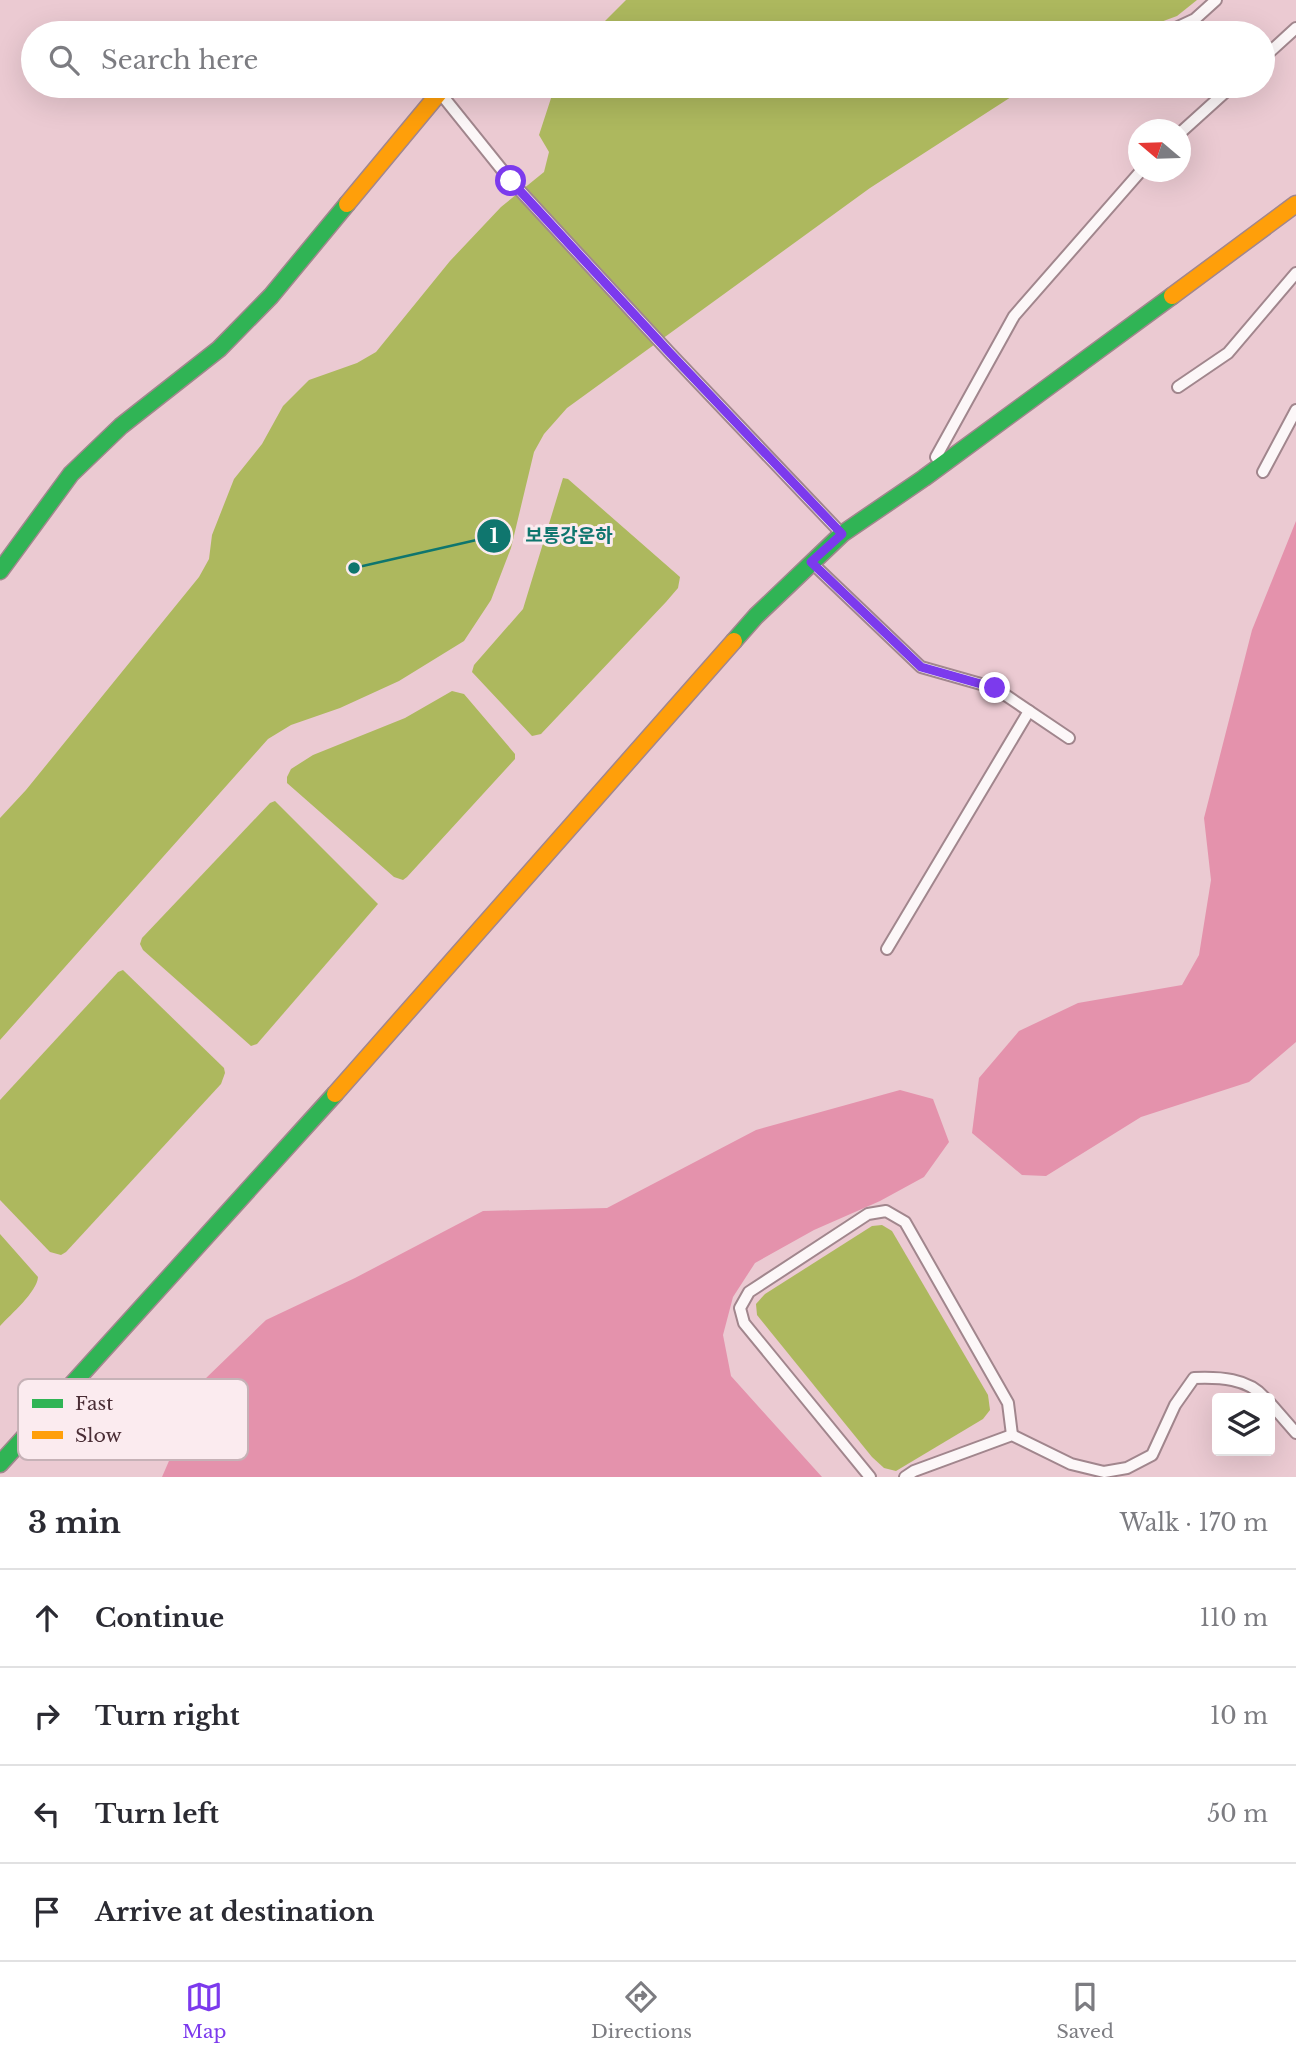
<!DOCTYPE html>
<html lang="en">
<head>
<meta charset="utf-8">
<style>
  body { margin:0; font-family:"Libre Baskerville","Noto Sans KR",serif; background:#f2f2f3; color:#2b2b33 }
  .controls { position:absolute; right:21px; bottom:21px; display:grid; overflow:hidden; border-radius:7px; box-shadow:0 7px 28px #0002 }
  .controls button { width:63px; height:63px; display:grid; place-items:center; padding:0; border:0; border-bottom:2px solid #e1e1e2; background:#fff; color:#2b2b33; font:35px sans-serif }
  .compass { position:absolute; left:1128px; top:119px; width:63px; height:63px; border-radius:50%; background:#fff; box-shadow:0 7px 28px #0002; rotate:289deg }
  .stop { position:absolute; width:21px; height:21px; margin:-16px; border:5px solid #7c3aed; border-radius:50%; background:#fff }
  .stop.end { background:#7c3aed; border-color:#fff; box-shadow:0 2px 7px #0008 }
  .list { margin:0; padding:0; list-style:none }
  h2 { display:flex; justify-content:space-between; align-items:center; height:91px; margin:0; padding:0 28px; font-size:30px }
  h2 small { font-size:23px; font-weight:400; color:#7c7c81 }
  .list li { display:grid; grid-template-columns:46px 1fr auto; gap:21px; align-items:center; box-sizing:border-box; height:98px; padding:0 28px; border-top:2px solid #e1e1e2 }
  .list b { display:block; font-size:26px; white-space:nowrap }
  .list em { font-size:23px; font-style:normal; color:#7c7c81 }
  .icon { flex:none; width:38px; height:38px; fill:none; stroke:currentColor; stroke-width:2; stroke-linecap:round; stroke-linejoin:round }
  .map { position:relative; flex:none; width:1296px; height:1477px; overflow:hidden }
  .search { position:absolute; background:#fff; box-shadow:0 7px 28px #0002; left:21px; right:21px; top:21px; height:77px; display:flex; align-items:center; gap:18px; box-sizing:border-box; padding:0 24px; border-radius:38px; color:#7c7c81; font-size:26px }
  .sheet { height:483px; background:#fff }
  nav { display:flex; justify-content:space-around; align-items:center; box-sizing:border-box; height:98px; border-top:2px solid #e1e1e2; background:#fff; font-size:19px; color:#7c7c81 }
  nav a { display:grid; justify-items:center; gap:4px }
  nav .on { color:#7c3aed }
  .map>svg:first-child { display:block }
  .forest { fill:#e492ac }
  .water { fill:#adb85e }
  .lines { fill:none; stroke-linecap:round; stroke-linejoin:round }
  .lane-casing { stroke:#a1868d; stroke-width:14 }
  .fast-casing { stroke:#a1868d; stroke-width:19 }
  .slow-casing { stroke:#a1868d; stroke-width:19 }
  .lane { stroke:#fcf7f8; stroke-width:10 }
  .fast { stroke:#30b455; stroke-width:16 }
  .slow { stroke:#ff9f0a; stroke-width:16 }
  .route { stroke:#7c3aed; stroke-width:9 }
  .key { fill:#fbebef; stroke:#c6b2b7; stroke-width:2 }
  .key-label { font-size:19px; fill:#4a2d35 }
  .leader { fill:none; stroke:#0f766e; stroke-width:2.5 }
  .callout-dot { fill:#0f766e; stroke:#fbebef; stroke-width:2.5 }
  .mark-label { font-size:21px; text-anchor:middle; font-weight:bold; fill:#fff }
  .callout-label { font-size:19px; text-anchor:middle; font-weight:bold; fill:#0f766e; stroke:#fbebef; stroke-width:6; stroke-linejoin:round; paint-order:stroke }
</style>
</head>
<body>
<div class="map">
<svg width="1296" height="1477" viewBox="0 0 1296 1477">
  <rect width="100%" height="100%" fill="#ebcad2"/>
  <g class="forest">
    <path d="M1296,521V1042L1249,1082L1141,1117L1046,1176L1022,1175L972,1133L979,1078L1019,1031L1078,1003L1182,985L1199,955L1211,880L1204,818L1252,630Z"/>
    <path d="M900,1090L933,1099L949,1142L924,1177L880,1201L814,1230L755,1263L733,1297L723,1335L731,1376L822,1477H162L204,1380L266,1320L355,1278L483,1211L607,1208L756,1130Z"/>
  </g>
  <g class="water">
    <path d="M626,0H1197L1177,16L1131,33H593Z"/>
    <path d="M555,86H1028L870,188L567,408L544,434L534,452L511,548L491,600L464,641L399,681L340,708L291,725L268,739L0,1040V818L26,790L199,577L209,559L212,535L234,479L262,444L283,406L309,380L357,363L376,352L450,261L501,207L544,172L549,152L539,135Z"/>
    <path d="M563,478L568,479L680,577L678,588L666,602L541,734L532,736L472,672L474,665L523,609Z"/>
    <path d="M452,691L464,694L515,754V759L407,877L403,880L394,877L287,783V777L291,769L313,755L405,718Z"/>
    <path d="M275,801L378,904L257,1044L251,1046L143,950L140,944L142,938L270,803Z"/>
    <path d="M123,970L224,1068L225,1073L221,1084L66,1252L61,1255L50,1252L0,1200V1100L118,972Z"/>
    <path d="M882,1225L892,1231L988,1395L990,1410L983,1419L896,1471L884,1468L872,1457L757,1315L756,1304L765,1294L872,1226Z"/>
    <path d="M0,1234L38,1277C37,1292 11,1314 0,1326Z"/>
  </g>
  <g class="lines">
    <defs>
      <g id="lane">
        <path d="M1165,33L1195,19L1216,0"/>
        <path d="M1263,58L1296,28"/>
        <path d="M441,94L511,181L669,352L840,532"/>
        <path d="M1180,133L1232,86"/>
        <path d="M1178,387L1228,353L1296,273"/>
        <path d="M936,457L1014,316L1140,172"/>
        <path d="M1263,472L1296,410"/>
        <path d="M813,564L921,667L995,688L1069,738"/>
        <path d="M887,949L1029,711"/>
        <path d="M1270,1403L1296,1433"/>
        <path d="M870,1477L744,1323L740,1308L749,1292L868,1214L886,1211L905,1222L1008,1403L1012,1435"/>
        <path d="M905,1477L914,1471L1012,1435L1071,1464L1104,1472L1127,1468L1152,1455L1175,1405L1194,1378C1219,1377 1248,1378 1265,1398"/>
      </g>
      <g id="fast">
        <path d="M0,571L71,474L121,426L219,349L271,296L347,204"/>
        <path d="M734,641L756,616L842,534L924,478L1172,296"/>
        <path d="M0,1464L335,1094"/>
      </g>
      <g id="slow">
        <path d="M347,204L440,92"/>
        <path d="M1172,296L1296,204"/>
        <path d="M335,1094L734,641"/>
      </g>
    </defs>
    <use href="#lane" class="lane-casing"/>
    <use href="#fast" class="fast-casing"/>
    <use href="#slow" class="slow-casing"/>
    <use href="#lane" class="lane"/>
    <use href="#fast" class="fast"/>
    <use href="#slow" class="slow"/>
  </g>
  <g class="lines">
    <path class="route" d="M511,181L669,352L842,534L811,562L921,667L995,688"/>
  </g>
  <rect x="18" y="1379" width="230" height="81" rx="10" class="key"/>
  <rect x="32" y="1399" width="31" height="9" fill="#30b455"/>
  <rect x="32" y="1431" width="31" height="8" fill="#ff9f0a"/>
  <g class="key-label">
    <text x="75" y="1410">Fast</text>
    <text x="75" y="1442">Slow</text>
  </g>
  <path class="leader" d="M354 568L494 536"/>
  <g class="callout-dot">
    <circle cx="354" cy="568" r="7"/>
    <circle cx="494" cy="536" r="18"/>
  </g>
  <g class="mark-label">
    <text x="494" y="543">1</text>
  </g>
  <g class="callout-label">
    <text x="569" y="542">보통강운하</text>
  </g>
</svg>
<div class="controls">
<button><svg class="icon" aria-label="layers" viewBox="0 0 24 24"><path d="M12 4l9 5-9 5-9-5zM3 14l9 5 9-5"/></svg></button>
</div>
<svg class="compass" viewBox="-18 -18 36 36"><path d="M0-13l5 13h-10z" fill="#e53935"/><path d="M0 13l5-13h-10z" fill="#7c7c81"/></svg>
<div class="stop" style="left:511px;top:181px"></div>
<div class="stop end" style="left:995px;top:688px"></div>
<div class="search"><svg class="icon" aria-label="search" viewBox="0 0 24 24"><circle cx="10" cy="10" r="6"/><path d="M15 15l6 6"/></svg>Search here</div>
</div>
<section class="sheet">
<h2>3 min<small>Walk · 170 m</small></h2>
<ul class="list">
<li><svg class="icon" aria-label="ahead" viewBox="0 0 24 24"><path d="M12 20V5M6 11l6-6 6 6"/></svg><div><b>Continue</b></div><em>110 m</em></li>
<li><svg class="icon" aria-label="right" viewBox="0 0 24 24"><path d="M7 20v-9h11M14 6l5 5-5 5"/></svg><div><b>Turn right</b></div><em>10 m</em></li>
<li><svg class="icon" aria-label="left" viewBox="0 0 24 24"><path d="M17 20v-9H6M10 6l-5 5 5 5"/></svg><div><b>Turn left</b></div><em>50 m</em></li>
<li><svg class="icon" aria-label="arrive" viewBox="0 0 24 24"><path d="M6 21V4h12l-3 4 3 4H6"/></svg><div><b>Arrive at destination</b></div></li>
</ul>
</section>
<nav>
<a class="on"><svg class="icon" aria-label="map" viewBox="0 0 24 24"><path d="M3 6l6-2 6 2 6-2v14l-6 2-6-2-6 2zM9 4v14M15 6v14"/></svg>Map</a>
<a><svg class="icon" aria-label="directions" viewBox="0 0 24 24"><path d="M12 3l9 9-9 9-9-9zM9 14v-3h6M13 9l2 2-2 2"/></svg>Directions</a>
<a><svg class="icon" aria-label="saved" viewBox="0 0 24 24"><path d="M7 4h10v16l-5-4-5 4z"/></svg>Saved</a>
</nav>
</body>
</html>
